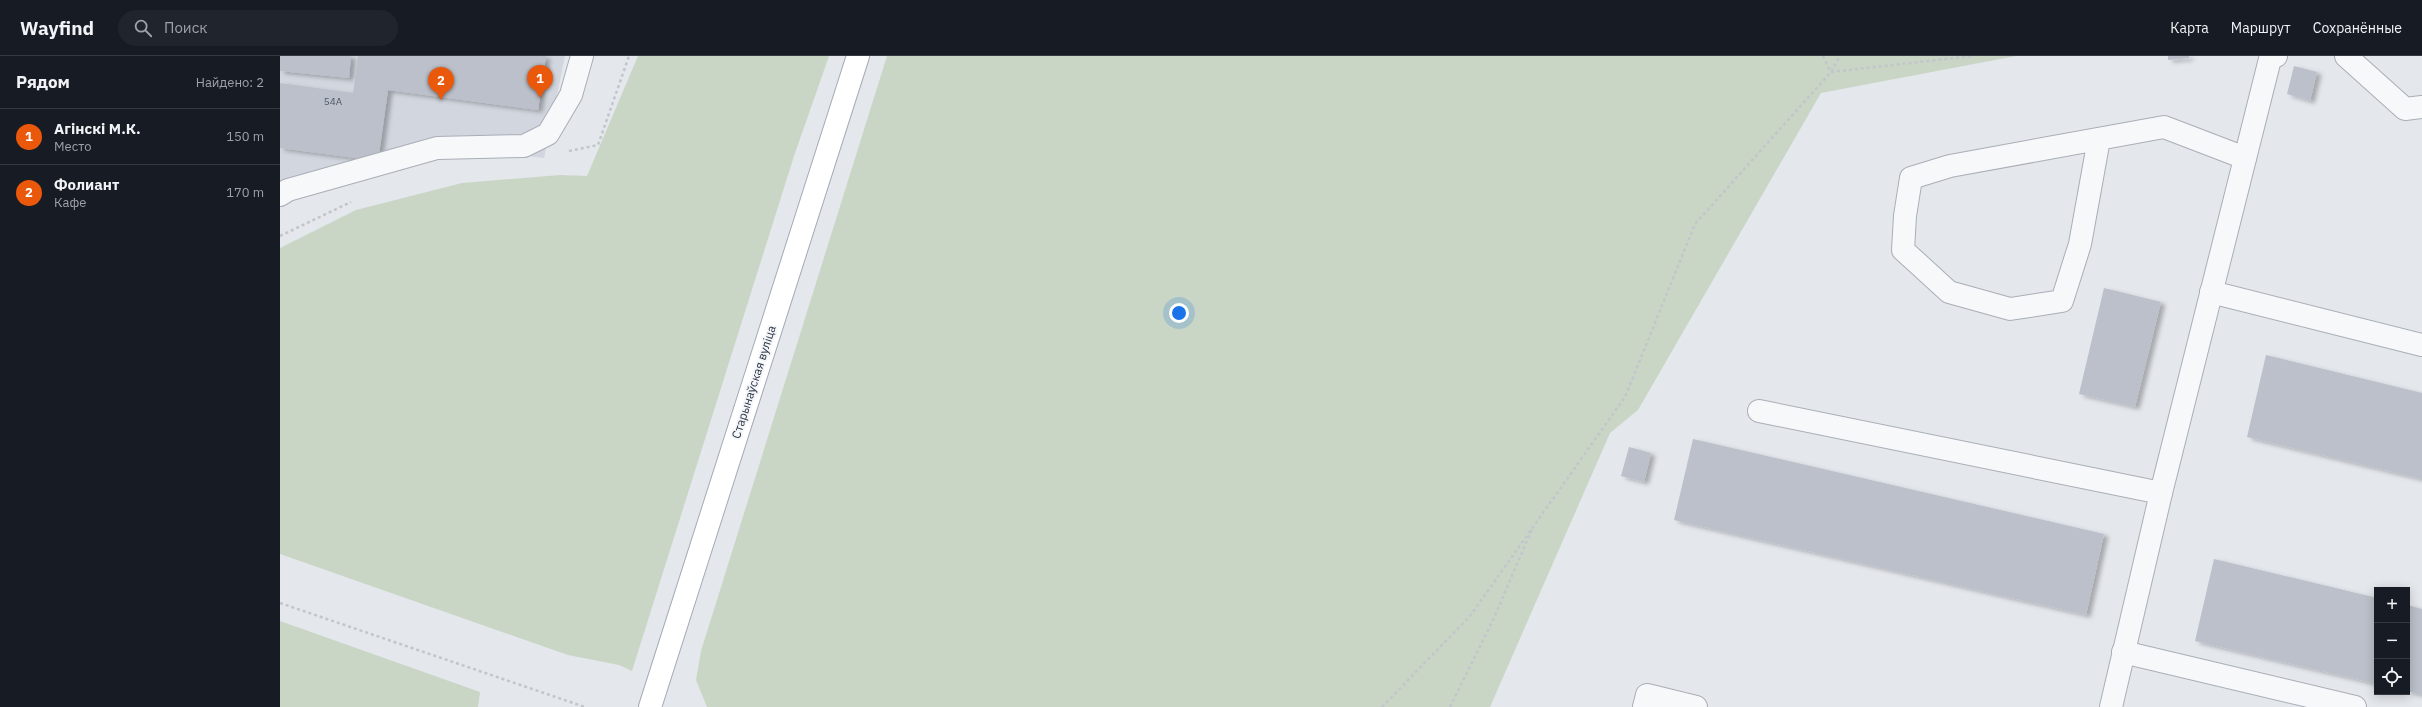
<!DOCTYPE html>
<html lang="ru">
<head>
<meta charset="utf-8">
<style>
  body { margin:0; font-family:"IBM Plex Sans",sans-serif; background:#20242c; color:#f1f3f6 }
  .controls { position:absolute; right:12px; bottom:12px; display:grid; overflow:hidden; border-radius:0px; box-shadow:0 2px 10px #0003 }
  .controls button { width:36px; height:36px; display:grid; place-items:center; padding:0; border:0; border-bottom:1px solid #363941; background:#171b24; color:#f1f3f6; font:20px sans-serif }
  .you { position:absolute; left:899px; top:257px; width:14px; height:14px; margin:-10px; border:3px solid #fff; border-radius:50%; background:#1a73e8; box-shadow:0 0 0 6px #1a73e833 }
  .badge { display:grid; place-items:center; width:26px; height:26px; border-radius:50%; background:#ea580c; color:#fff; font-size:13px; font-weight:700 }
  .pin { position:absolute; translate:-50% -33px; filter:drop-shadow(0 1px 2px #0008) }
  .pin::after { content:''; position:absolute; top:21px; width:14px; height:12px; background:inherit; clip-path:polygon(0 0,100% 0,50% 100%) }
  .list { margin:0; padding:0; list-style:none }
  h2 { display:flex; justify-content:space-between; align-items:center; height:52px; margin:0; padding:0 16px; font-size:17px }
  h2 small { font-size:13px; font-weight:400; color:#9ea1a6 }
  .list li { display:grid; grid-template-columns:26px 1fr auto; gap:12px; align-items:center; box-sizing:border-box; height:56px; padding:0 16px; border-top:1px solid #363941 }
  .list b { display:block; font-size:15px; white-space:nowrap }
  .list p { margin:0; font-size:13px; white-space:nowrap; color:#9ea1a6 }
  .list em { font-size:13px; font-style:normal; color:#9ea1a6 }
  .icon { flex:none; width:22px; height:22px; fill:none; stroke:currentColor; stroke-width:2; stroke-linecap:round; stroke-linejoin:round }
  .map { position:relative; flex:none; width:2142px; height:651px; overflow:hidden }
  header { display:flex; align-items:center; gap:24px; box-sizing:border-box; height:56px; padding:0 20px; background:#171b24; border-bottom:1px solid #363941 }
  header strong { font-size:19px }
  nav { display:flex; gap:22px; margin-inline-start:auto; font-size:14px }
  .search { width:280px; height:36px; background:#20242c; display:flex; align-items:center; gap:10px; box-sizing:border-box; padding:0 14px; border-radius:22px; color:#9ea1a6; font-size:15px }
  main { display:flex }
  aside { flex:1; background:#171b24 }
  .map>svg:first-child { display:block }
  .built { fill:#d2d6de }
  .green { fill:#c9d6c5 }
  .building { fill:#bbc0ca; filter:url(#shadow) }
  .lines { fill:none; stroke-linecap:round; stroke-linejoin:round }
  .minor-casing { stroke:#a9aeb7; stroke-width:24 }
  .major-casing { stroke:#a3abb8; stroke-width:24 }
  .path { stroke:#c2c5cb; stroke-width:2.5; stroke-dasharray:3 3; stroke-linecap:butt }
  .minor { stroke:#f7f8fa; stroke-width:22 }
  .major { stroke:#fff; stroke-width:22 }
  .labels { text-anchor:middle; stroke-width:4; stroke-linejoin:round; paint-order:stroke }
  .number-label { font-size:10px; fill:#4f5766 }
  .street-label { font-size:12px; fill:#2b3445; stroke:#f4f6f9 }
</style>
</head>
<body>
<header>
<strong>Wayfind</strong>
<div class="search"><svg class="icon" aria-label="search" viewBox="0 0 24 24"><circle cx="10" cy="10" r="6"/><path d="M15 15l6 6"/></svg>Поиск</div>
<nav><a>Карта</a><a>Маршрут</a><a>Сохранённые</a></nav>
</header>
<main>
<aside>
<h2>Рядом<small>Найдено: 2</small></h2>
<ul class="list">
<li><span class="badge">1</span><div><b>Агінскі М.К.</b><p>Место</p></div><em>150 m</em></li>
<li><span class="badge">2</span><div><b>Фолиант</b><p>Кафе</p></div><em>170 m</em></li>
</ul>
</aside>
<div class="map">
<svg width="2142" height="651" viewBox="0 0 2142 651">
  <defs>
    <filter id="shadow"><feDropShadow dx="4.5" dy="2.5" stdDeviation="2" flood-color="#0004"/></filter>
  </defs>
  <rect width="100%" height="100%" fill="#e4e7ec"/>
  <path class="built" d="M0,0H285L264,102L182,93L0,144Z"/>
  <g class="green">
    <path d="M358,0H549L514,100L352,615L339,609L288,599L0,498V192L76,154L182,127L280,119L307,120Z"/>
    <path d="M607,0H1736L1541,37L1358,354L1330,377L1210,651H427L416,624L421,595Z"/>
    <path d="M0,565L200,636L198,651H0Z"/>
  </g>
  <g class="building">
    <path d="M0,0H71L69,22L0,15Z"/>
    <path d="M78,0H266L258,54L108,34L98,105L0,92V27L73,37Z"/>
    <path d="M1888,0H1909V2L1888,4Z"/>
    <path d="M2014,10L2037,16L2030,45L2007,38Z"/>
    <path d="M1824,232L1881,246L1855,351L1799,338Z"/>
    <path d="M1986,299L2142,337V423L1967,381Z"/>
    <path d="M1413,383L1824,478L1806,559L1394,464Z"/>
    <path d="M1349,391L1371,397L1364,426L1341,420Z"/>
    <path d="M1934,503L2097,542V628L1915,585Z"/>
    <path d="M2127,549L2142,553V639L2127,635Z"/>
  </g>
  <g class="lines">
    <defs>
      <g id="minor">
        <path d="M2066,0L2125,53L2142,51"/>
        <path d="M1819,83L1800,188L1782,245L1730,253L1669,236L1623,194L1625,160L1631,122L1670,110L1884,71L1965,102"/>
        <path d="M0,139L8,134L157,92L244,90L268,78L291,39L302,0"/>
        <path d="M1931,236L2142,289"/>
        <path d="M1479,355L1881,437"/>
        <path d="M1843,596L2075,651"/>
        <path d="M1364,651L1367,639L1416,651"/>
        <path d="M1831,651L1881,437L1990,3L1996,0"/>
      </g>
      <path id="major" d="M370,651L578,0"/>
    </defs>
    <use href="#minor" class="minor-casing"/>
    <use href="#major" class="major-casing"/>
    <g class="path">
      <path d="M1543,0L1550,15"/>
      <path d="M1551,16L1692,0"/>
      <path d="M289,95L318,89L349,0"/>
      <path d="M0,180L71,146"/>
      <path d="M0,547L305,651"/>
      <path d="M1102,651L1190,560L1345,341L1415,168L1551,16L1560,0"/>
      <path d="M1170,651L1213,564L1252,473"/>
    </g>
    <use href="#minor" class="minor"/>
    <use href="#major" class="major"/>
  </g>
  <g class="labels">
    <g class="number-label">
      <text x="53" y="49">54А</text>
    </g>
    <g class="street-label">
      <text transform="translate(474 326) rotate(-72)" y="4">Старынаўская вуліца</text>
    </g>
  </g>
</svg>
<div class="controls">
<button>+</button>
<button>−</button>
<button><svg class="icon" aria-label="locate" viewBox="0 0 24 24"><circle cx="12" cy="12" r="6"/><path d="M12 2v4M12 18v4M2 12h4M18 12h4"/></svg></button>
</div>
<div class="you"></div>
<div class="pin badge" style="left:260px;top:42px">1</div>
<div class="pin badge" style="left:161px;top:44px">2</div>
</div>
</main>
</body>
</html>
